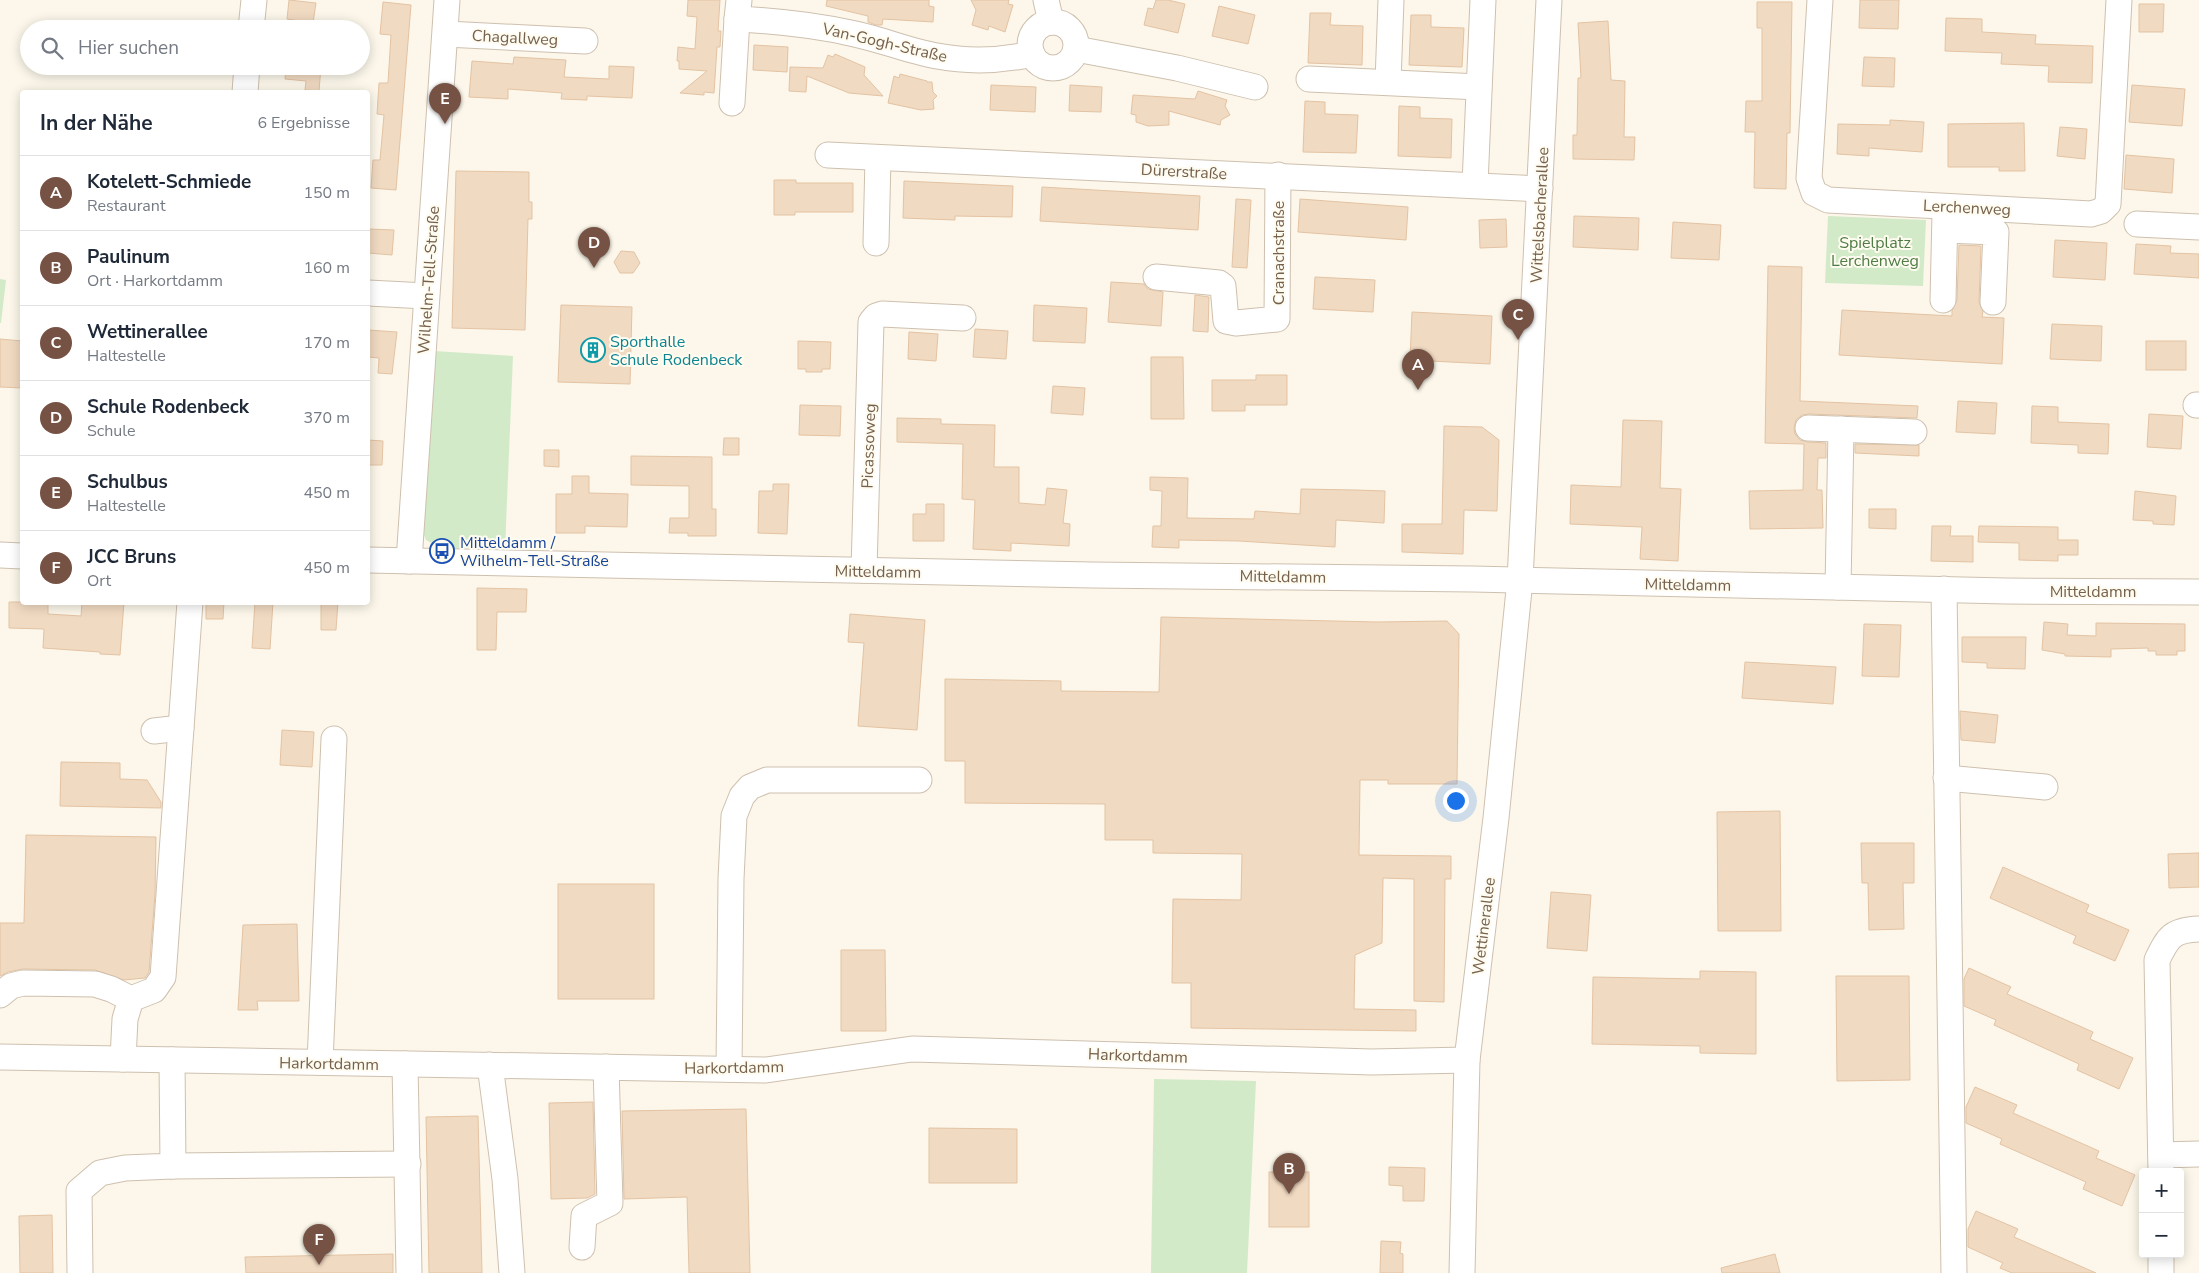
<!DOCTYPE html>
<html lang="de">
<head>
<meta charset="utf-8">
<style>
  body { margin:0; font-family:"Nunito Sans",sans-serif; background:#f6f6f7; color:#1f2937 }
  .controls { position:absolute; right:15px; bottom:15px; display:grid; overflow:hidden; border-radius:5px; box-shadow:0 2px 12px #0003 }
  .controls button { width:45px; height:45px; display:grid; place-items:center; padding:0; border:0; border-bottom:1px solid #e0e1e3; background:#fff; color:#1f2937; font:25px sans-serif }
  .you { position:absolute; left:1455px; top:800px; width:18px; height:18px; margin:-12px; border:4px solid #fff; border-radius:50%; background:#1a73e8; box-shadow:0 0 0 8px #1a73e833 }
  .badge { display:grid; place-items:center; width:32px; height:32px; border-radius:50%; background:#765244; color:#fff; font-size:16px; font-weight:700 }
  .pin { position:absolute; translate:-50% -41px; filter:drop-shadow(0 1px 2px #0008) }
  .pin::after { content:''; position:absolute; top:26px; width:18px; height:15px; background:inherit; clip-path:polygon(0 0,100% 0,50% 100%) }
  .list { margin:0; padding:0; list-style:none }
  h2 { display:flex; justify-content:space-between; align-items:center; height:65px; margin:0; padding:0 20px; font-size:21px }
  h2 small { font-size:16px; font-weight:400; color:#747a83 }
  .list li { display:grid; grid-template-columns:32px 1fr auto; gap:15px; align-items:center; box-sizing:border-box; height:75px; padding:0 20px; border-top:1px solid #e0e1e3 }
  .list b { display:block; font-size:19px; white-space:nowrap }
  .list p { margin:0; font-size:16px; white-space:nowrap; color:#747a83 }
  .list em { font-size:16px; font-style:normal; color:#747a83 }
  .icon { flex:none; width:28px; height:28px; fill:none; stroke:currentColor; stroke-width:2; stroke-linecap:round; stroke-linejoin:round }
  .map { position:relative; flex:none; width:2199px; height:1273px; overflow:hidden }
  .search { position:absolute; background:#fff; box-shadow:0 2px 12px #0003; left:20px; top:20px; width:350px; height:55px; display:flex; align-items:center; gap:12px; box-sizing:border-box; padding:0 18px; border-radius:28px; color:#747a83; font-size:19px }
  .panel { position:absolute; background:#fff; box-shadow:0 2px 12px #0003; left:20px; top:90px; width:350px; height:515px; border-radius:5px }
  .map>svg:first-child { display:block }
  .green { fill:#d2eac8 }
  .building { fill:#f1dac2; stroke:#e3c3a3 }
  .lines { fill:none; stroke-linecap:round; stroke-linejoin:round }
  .minor-casing { stroke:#cec0af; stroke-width:27 }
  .minor { stroke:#fff; stroke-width:25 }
  .labels { text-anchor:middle; stroke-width:4; stroke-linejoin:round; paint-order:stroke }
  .street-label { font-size:16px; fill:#76614d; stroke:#fefbf0 }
  .park-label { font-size:16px; fill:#4f7c45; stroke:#fefbf0 }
  .culture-label { font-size:16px; fill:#0d838f; stroke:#fefbf0; text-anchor:start }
  .transit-label { font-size:16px; fill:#164399; stroke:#fefbf0; text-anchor:start }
</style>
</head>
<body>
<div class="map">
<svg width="2199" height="1273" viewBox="0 0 2199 1273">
  <rect width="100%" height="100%" fill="#fcf7ea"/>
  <g class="green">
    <path d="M1828,216L1926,220L1923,286L1825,283Z"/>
    <path d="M0,279L6,280L1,323H0Z"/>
    <path d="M434,351L513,356L505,549L440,548L426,540L423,532Z"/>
    <path d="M1154,1079L1256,1081L1247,1273H1151Z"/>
  </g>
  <g class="building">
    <path d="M289,0L316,3L313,23L287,19Z"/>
    <path d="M688,0H720L718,31H721L720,47H717L714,93L704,92V95L680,93L707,71L679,69V61H677L678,47L695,49L697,17L687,16Z"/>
    <path d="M827,0H929V6L934,7L933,22L883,19L882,25H876L868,22V16L826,6Z"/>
    <path d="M971,0H1009L1008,4L1013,5L1005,32L989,26L988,30L972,25L976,10Z"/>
    <path d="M1156,0H1168L1185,4L1178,33L1144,25L1148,8L1153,9Z"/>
    <path d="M1860,0H1899L1898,29L1859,28Z"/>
    <path d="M383,2L411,5L396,190L371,188L373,160H380L384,115L377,114L379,83H388L391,35L380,34Z"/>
    <path d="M1757,2H1792L1790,133H1787L1786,189L1754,188L1755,132H1745L1746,101H1762V28H1757Z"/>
    <path d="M2139,4H2164L2163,32H2139Z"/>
    <path d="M1219,6L1255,15L1248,44L1212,36Z"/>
    <path d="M1310,13H1331L1330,25L1363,26L1362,65L1308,63Z"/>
    <path d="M1411,15H1431V27L1464,28L1462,67L1409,65Z"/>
    <path d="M1946,18L1982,19V32L2036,35L2035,44L2093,46L2092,83L2048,82L2049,66L2001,64L2002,53L1945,51Z"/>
    <path d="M1608,21L1611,80L1625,81L1624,137H1635L1634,160L1573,159V135H1577L1578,78H1581L1578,23Z"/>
    <path d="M754,45L788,47L787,72L753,70Z"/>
    <path d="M835,54L865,67L864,75L883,96L849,93L807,76L806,92L789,91L790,67L823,68L828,55L833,57Z"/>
    <path d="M514,57L566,60L564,77L609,79V66L634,67L632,98L587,96V100L561,99L562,93L508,89V99L469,97L472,61L513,64Z"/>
    <path d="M1864,57L1895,58L1894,87L1862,86Z"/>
    <path d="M286,66H321L319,91L305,90L306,81L285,79Z"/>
    <path d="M900,74L927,81V82H932L933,92L937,96L933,100L934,109L921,110L888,103L894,76L899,78Z"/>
    <path d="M991,85L1036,87L1035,112L990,110Z"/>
    <path d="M1070,85L1102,87L1101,112L1069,111Z"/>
    <path d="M2132,85L2185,89L2182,126L2129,122Z"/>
    <path d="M1198,91L1227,100L1225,106L1230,115L1221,120L1220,125L1169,111V125L1148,126L1136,122V115L1131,114L1133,95L1195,99Z"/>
    <path d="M1305,101L1325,102V114L1358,115L1356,153L1303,152Z"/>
    <path d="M1399,106L1420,107V118L1452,119L1451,158L1398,156Z"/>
    <path d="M1890,120L1924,122L1922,152L1869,148V156L1837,154L1838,124L1890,125Z"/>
    <path d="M2024,123L2025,171H1999V167H1948V124Z"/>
    <path d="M2060,127L2087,129L2085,159L2057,156Z"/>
    <path d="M2126,155L2174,159L2172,193L2124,189Z"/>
    <path d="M456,171L529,172V202H532V219H528L525,330L452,328Z"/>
    <path d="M774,180H796V183H853V212H795V215H774Z"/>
    <path d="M904,181L1013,186L1012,217L955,216V220L903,218Z"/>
    <path d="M1042,187L1200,196L1198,230L1040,221Z"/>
    <path d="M1236,199L1251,200L1247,268L1232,267Z"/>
    <path d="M1300,199L1408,207L1406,240L1298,232Z"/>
    <path d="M1574,216L1639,218L1638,250L1573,247Z"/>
    <path d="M1506,219L1507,247L1480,248L1479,220Z"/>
    <path d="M1673,222L1721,225L1719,260L1671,258Z"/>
    <path d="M369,229L394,230L392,255L368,253Z"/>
    <path d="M2055,240L2107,243L2105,280L2053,277Z"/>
    <path d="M2136,244L2171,246L2170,253L2199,254V278L2134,274Z"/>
    <path d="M1959,245L1981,246L1979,302L1983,311L1982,317L2004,318L2002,364L1839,355L1842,310L1952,316V310L1957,300Z"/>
    <path d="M621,251L634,252L640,263L633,273H620L614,262Z"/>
    <path d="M1768,266L1802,267L1800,401L1918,406L1917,418L1809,414L1802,415L1796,420L1794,428L1795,434L1800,440L1807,442L1826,443V458H1818L1817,490H1822L1823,528L1750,529L1749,491L1803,490L1804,444L1765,443Z"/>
    <path d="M1315,277L1375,280L1373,312L1313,309Z"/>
    <path d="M1111,282L1144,284L1148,289L1163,292L1161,326L1108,322Z"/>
    <path d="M1195,295L1209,297L1208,332L1193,331Z"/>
    <path d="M561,305L632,307L630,384L558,382Z"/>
    <path d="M1034,305L1087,308L1085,343L1033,341Z"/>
    <path d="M1412,312L1492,316L1490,364L1410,360Z"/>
    <path d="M2052,324L2102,326L2101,361L2050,359Z"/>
    <path d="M975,329L1008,331L1006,359L973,357Z"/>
    <path d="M368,330L397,332L392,374L378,373L379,358L368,357Z"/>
    <path d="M909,332L938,334L936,361L908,359Z"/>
    <path d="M0,339L22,341V388L0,387Z"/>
    <path d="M798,341L831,342L830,369H822V372H806V369H798Z"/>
    <rect x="2146" y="341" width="40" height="29"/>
    <path d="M1151,357H1183L1184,419H1151Z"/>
    <path d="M1256,375H1287V405H1245V411H1212V380H1256Z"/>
    <path d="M1053,386L1085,388L1083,415L1051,413Z"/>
    <path d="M1958,401L1997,403L1995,434L1956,432Z"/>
    <path d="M800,405L841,406L840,436L799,435Z"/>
    <path d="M2032,406L2058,407V422L2109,424L2108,454L2078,453V445L2031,443Z"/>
    <path d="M2149,414L2183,416L2181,449L2147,447Z"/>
    <path d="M897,418L941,419V424L995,425L994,467H1019V503L1045,505L1047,488L1067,490L1063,523L1070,524L1069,546L1011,543V551L973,549L975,500L962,499L963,444L897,442Z"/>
    <path d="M1623,420L1662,421L1660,488L1681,489L1678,561L1640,559L1642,527L1570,524L1571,485L1621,487Z"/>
    <path d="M1444,426L1482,427L1499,440L1497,511L1464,510L1463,554L1402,552V524H1442Z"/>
    <path d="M724,438H739V455H723Z"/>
    <path d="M368,440L383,441L382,465H368Z"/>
    <path d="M1855,444L1919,445V456L1855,453Z"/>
    <path d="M544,450H559V467L544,466Z"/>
    <path d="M631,456L712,457V509H716V536H688V533H669L670,518H689V486L631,485Z"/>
    <path d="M572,476H589V493L628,494L627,527L585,526V533H556V494H572Z"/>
    <path d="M1150,477L1188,478L1187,518L1254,519L1255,511L1300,514L1301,489L1356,490L1385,491L1384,523L1336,520L1335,547L1239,541L1179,540V548L1152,547L1153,526H1161L1162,491L1150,490Z"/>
    <path d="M773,484H789L787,534L758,533L759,491H773Z"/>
    <path d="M2135,491L2176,496L2174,525L2153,524V521L2133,520Z"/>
    <path d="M926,504H944V541H913V514H926Z"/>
    <path d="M1869,509H1896V529L1869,528Z"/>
    <path d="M1932,526H1951L1950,536H1973V562L1931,561Z"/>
    <path d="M1979,526L2058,527V540H2078V555H2058V561L2019,560V543L1978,542Z"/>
    <path d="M477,588L527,589L526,612H497L496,650H477Z"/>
    <path d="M9,602H48V614L81,616L82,602H124L120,655L100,654V652L43,648L44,629L9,628Z"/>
    <path d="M206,602H224L223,619H206Z"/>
    <path d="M255,602H273L270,649L252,648Z"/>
    <path d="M321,602H338L336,630H321Z"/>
    <path d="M850,614L925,620L917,730L858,726L864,643L848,642Z"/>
    <path d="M1161,617L1377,622L1447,621L1459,634L1457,784H1388V780H1360L1359,855L1451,856V879H1445L1444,1002L1414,1001V879L1383,878L1382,943L1355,955L1354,1009L1416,1010V1031L1191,1028V983H1172L1173,899L1241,900L1242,854L1153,853V840H1105V804L965,803V761H945V679L1061,681V691L1159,692Z"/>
    <path d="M2044,622L2068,624L2067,635L2096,636V623L2185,624V651H2177V655H2156V651H2148V648L2111,649V657L2065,656V654L2042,650Z"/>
    <path d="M1864,624L1901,625L1899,677L1862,676Z"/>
    <path d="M1962,637H2026L2025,669L1987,668V663L1962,662Z"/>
    <path d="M1745,662L1836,667L1833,704L1742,698Z"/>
    <path d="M1960,711L1998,715L1995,743L1961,740Z"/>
    <path d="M282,730L314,732L312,767L280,765Z"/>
    <path d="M61,762L120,763V779L147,780L161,802V808L60,806Z"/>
    <path d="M1780,811L1781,931H1718L1717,812Z"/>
    <path d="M26,835L156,837L155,894L149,972L145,978L124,980L95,970L23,969L8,972L0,976V923H24Z"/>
    <path d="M1861,843H1914V883H1903L1904,929L1869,930L1868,883H1862Z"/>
    <path d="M2199,853V887L2169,888L2168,854Z"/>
    <path d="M2003,867L2089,905L2086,912L2129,930L2115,961L2073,943L2076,936L1990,898Z"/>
    <rect x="558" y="884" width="96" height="115"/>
    <path d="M1551,892L1591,895L1587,951L1547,948Z"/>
    <path d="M297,924L299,1001H257L258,1010H238L243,925Z"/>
    <path d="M841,950H885L886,1031H841Z"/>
    <path d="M1969,968L2011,987L2007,994L2093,1032L2090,1039L2133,1058L2119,1089L2077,1070L2079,1064L1994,1025L1996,1020L1964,1006V979Z"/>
    <path d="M1700,971L1756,972V1054L1700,1053V1046L1592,1044L1593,977L1700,979Z"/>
    <path d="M1836,976H1909L1910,1080L1837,1081Z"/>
    <path d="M1975,1087L2017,1105L2013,1113L2099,1151L2096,1158L2135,1175L2122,1206L2083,1189L2086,1182L2000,1144L2002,1139L1966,1123V1107Z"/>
    <path d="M593,1102L595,1194L587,1198L551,1199L549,1103Z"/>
    <path d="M746,1109L750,1273H689L687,1197L624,1199L622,1111Z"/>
    <path d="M478,1116L482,1273H429L426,1117Z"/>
    <path d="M929,1128L1017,1129V1183H929Z"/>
    <path d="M1389,1167L1425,1168L1424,1201H1403V1186L1389,1185Z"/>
    <rect x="1269" y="1172" width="40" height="55"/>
    <path d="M1976,1211L2018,1229L2014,1237L2096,1273H2012L2000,1268L2003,1263L1968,1247V1229Z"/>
    <path d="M52,1215L53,1273H20L19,1216Z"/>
    <path d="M1381,1241L1401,1242L1400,1253L1403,1254V1273H1380Z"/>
    <path d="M393,1254V1273H246L245,1257Z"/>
    <path d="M1775,1254L1780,1273H1722L1721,1268Z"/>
  </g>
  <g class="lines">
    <defs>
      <g id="minor">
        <path d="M739,0L737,19C777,21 816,25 855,34C883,40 909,51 937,56C969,62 1000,61 1032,54"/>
        <path d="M1046,0L1051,22"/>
        <path d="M1820,0L1809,178L1814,193L1828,200L2091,214L2101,211L2108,204L2119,0"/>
        <circle cx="1053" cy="45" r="23"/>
        <path d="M251,29L254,0"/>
        <path d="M446,34L585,41"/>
        <path d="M1076,49L1177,68L1255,87"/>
        <path d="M1309,79L1479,87"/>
        <path d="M1388,82L1391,0"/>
        <path d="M245,92L247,66"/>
        <path d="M732,103L737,19"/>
        <path d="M828,155L1540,189"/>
        <path d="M1475,184L1483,0"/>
        <path d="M2137,224L2199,227"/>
        <path d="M1945,230L1996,232L1993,302"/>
        <path d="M876,243L878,158"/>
        <path d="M1156,277L1219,283L1223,286L1226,321L1236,323L1277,319L1278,175"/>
        <path d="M368,293L426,296"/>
        <path d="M1943,300L1945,214"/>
        <path d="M2196,405H2199"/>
        <path d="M1808,428L1914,432"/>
        <path d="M0,555L22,556"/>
        <path d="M368,560L1092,575L1473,579L2006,591L2199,592"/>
        <path d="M409,561L447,0"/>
        <path d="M864,570L871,322L876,316L882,314L963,318"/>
        <path d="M1838,587L1841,429"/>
        <path d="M1944,589L1954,1273"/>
        <path d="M154,731L181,728L190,602"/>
        <path d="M1946,778L2045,787"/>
        <path d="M0,995L11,986L23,983L95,984L111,989L131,999"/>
        <path d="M0,1057L766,1070L912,1049L1372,1062L1467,1060"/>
        <path d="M123,1059L125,1019L131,999L154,990L163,977L181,728"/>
        <path d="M320,1062L334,739"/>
        <path d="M405,1064L409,1273"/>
        <path d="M490,1065L505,1179L512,1273"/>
        <path d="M729,1069L731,879L734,816L742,796L750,787L767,780H919"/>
        <path d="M2161,1155L2199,1154"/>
        <path d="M173,1166L408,1164"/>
        <path d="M2161,1172L2157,960C2168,937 2172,930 2199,929"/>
        <path d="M582,1247L584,1216L610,1203L606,1067"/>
        <path d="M80,1273L79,1191L100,1173L125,1168L173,1166L172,1060"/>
        <path d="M1462,1273L1467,1060L1496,818L1520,580L1549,0"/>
        <path d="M2161,1273V1254"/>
      </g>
    </defs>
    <use href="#minor" class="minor-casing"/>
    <use href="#minor" class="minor"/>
  </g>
  <defs>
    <symbol id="building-ring" viewBox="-11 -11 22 22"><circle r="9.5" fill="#fefbf0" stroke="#0f9aa8" stroke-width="1.5"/><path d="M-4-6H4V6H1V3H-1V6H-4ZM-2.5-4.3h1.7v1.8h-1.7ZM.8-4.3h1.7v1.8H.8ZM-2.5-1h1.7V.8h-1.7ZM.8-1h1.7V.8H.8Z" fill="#0f9aa8"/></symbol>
    <symbol id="bus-ring" viewBox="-11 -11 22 22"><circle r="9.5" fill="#fefbf0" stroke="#1a4fb4" stroke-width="1.5"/><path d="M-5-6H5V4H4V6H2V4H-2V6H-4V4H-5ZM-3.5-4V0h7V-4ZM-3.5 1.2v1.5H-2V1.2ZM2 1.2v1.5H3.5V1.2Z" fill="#1a4fb4"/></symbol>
  </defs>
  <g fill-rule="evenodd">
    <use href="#building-ring" x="579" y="336" width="28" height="28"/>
    <use href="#bus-ring" x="428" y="537" width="28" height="28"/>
  </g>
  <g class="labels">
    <g class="street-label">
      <text transform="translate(515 37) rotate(3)" y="6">Chagallweg</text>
      <text transform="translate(885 42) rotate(13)" y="6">Van-Gogh-Straße</text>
      <text transform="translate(1184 171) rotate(3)" y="6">Dürerstraße</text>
      <text transform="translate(1967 207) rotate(3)" y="6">Lerchenweg</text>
      <text transform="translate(1539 215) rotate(-87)" y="6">Wittelsbacherallee</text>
      <text transform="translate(1278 253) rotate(-90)" y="6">Cranachstraße</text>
      <text transform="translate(428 280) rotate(-86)" y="6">Wilhelm-Tell-Straße</text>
      <text transform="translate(868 446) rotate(-88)" y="6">Picassoweg</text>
      <text transform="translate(878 571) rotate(1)" y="6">Mitteldamm</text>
      <text transform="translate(1283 576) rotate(1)" y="6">Mitteldamm</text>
      <text transform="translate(1688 584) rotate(1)" y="6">Mitteldamm</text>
      <text x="2093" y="597">Mitteldamm</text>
      <text transform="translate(1483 926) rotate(-83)" y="6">Wettinerallee</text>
      <text transform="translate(1138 1055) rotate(2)" y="6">Harkortdamm</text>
      <text transform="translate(329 1063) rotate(1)" y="6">Harkortdamm</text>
      <text transform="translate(734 1067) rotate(-1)" y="6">Harkortdamm</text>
    </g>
    <g class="park-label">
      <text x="1875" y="248">Spielplatz<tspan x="1875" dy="18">Lerchenweg</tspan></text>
    </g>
    <g class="culture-label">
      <text x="610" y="347">Sporthalle<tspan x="610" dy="18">Schule Rodenbeck</tspan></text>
    </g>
    <g class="transit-label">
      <text x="460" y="548">Mitteldamm /<tspan x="460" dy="18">Wilhelm-Tell-Straße</tspan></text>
    </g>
  </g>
</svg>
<div class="controls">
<button>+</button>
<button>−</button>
</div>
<div class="you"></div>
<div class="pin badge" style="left:1418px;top:390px">A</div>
<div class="pin badge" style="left:1289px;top:1194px">B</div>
<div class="pin badge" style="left:1518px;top:340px">C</div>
<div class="pin badge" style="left:594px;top:268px">D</div>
<div class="pin badge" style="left:445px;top:124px">E</div>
<div class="pin badge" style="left:319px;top:1265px">F</div>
<div class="search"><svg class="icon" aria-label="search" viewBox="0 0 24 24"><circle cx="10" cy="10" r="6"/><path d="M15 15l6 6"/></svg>Hier suchen</div>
<section class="panel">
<h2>In der Nähe<small>6 Ergebnisse</small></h2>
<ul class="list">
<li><span class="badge">A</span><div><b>Kotelett-Schmiede</b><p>Restaurant</p></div><em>150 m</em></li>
<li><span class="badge">B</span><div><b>Paulinum</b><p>Ort · Harkortdamm</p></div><em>160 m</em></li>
<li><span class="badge">C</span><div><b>Wettinerallee</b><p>Haltestelle</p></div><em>170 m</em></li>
<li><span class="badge">D</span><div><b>Schule Rodenbeck</b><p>Schule</p></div><em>370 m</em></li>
<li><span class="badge">E</span><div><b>Schulbus</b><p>Haltestelle</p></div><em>450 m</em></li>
<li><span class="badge">F</span><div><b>JCC Bruns</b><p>Ort</p></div><em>450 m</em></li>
</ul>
</section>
</div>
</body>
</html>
